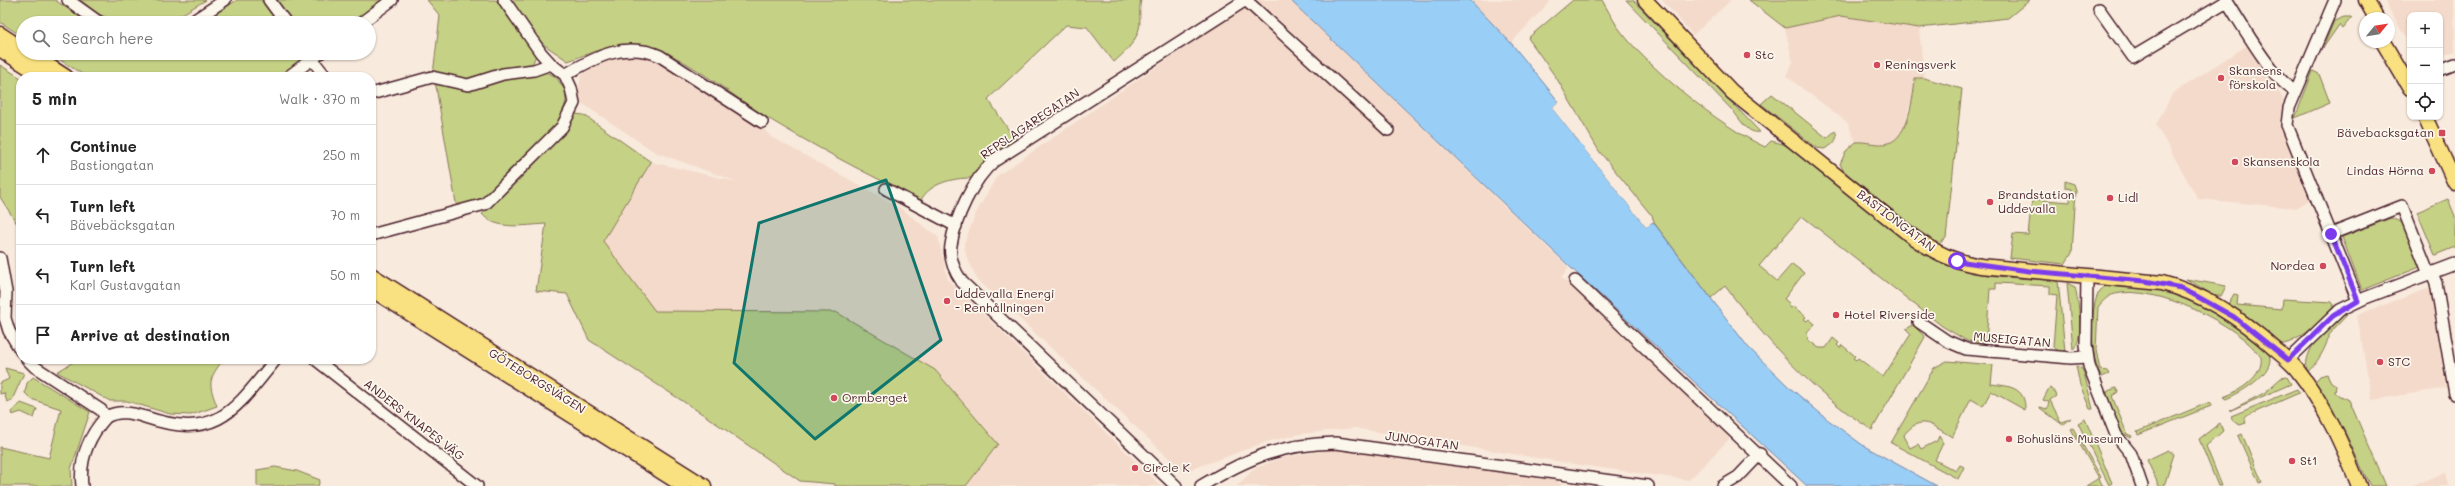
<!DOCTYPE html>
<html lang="en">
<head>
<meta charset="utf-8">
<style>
  body { margin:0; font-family:Mali,sans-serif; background:#f6f6f6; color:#222 }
  .controls { position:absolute; right:12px; top:12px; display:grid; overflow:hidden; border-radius:8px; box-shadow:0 1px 3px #0004 }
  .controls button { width:36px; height:36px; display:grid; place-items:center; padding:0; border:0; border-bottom:1px solid #e0e0e0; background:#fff; color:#222; font:20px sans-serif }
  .compass { position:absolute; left:2359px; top:12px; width:36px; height:36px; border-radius:50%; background:#fff; box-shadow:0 1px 3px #0004; rotate:60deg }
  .stop { position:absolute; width:12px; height:12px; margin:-9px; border:3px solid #7c3aed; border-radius:50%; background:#fff }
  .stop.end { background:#7c3aed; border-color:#fff; box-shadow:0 1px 4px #0008 }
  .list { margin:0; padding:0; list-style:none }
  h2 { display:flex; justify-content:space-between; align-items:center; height:52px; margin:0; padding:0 16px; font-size:17px }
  h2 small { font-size:13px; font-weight:400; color:#767676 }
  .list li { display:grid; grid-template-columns:26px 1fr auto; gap:12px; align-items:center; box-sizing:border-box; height:60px; padding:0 16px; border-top:1px solid #e0e0e0 }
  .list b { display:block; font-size:15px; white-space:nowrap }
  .list p { margin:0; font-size:13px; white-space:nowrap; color:#767676 }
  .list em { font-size:13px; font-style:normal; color:#767676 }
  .icon { flex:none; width:22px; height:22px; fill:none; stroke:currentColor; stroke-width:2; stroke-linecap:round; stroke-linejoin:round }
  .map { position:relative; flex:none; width:2455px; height:486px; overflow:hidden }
  .search { position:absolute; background:#fff; box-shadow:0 1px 3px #0004; left:16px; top:16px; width:360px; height:44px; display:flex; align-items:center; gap:10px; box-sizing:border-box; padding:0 14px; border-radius:22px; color:#767676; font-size:15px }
  .panel { position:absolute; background:#fff; box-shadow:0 1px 3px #0004; left:16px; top:72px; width:360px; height:292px; border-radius:16px }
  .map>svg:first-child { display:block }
  .built { fill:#f4daca }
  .green { fill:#c5d185; stroke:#887858 }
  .water { fill:#99cef7; stroke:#7988a5 }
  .pier { fill:#f8eadd }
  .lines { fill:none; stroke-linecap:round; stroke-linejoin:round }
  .minor-casing { stroke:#4a1f2b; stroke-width:14 }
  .major-casing { stroke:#4a1f2b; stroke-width:17 }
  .minor { stroke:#fbf7ec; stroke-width:11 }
  .major { stroke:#f9e181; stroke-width:14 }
  .route { stroke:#7c3aed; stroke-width:5 }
  .marked { fill:#0f766e; fill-opacity:0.2; stroke:#0f766e; stroke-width:3; stroke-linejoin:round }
  .poi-dot { fill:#d1495b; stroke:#fbf7ec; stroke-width:1.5 }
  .labels { text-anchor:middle; stroke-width:3.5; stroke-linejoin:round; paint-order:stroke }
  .poi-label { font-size:12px; fill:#4a1f2b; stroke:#fbf7ec; text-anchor:start }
  .street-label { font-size:12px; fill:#4a1f2b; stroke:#fbf7ec }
</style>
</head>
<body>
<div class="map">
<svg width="2455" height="486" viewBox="0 0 2455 486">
  <rect width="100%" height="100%" fill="#f8eadd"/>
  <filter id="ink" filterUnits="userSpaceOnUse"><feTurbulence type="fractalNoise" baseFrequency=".025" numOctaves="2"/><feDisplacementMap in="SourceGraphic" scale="8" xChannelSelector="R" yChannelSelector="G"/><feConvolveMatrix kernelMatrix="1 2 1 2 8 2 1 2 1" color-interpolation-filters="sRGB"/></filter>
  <g filter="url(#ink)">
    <g class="built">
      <path d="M1254,0H1290L1569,268L1561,277L1733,435L1689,480L1580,465L1354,428L1300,434L1266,442L1184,472L977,279L966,255L964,244L976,213L997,176Z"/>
      <path d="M1470,0H1551L1511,43Z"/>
      <path d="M1662,0H1731L1693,35Z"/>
      <path d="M2384,0H2454L2455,51L2440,56V15H2410V46Z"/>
      <path d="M1841,16L1919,28L1924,78H1915L1914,100L1909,107L1904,129L1897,139L1888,143L1856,142L1847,122L1786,76L1793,62L1785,28Z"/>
      <path d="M2249,44L2283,99L2279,124L2309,200L2297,208L2198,199L2156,125L2173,93Z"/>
      <path d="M629,55L649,58L671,69L694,87L761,126L771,137L896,205L938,237L948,280L1161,486H966L998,444L935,370L836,312H655L603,241L651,162L738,182L655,152L577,100L581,75L613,56Z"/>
      <path d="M2430,288L2446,388L2372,400L2357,315Z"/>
      <path d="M1329,450H1346L1553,477L1561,484V486H1237L1255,468L1285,457Z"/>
      <path d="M2446,472L2449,486H2411Z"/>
    </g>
    <g class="green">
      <path d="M0,0H55L88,23H23V37L0,22Z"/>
      <path d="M80,0H206L167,23H119L99,14Z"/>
      <path d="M237,0H261L278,23H201Z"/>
      <path d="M274,0H383L353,23H291Z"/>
      <path d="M427,0H496L536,55L531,68L470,82L433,74L440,16Z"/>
      <path d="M510,0H1141C1138,10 1142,23 1138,32C1134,44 1123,54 1114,62L1087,27L1066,25L988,99L1016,141L988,159L971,178C953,178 930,183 921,200C866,174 812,145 761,114C732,95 681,54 650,47C618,40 597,51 568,61L543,44Z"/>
      <path d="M1573,0H1602C1607,9 1612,18 1617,26C1645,66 1721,127 1765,147L1771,141L1783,144L1792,149L1923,253C1964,278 2012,277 2058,281L2065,351L2060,352L2053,347L2057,295L2050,294V286L1996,283V289H1990L1986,343L1967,341L1942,326L1802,216L1759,266L1777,281L1792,264L1804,273L1784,299L1790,304L1788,306L1791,308L1793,306L1806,317L1804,319L1807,321L1809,319L1815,324L1807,333L1808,340L1819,348H1826L1833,338L1839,343L1837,345L1840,348L1842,345L1855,356L1853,358L1856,360L1858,358L1883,377L1911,334L1906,329L1913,325L1925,337L1872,430C1813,392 1767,342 1725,286L1711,298L1655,224L1652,216L1599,151L1557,79L1528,38Z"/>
      <path d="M1626,0H1633L1760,132C1748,135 1740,119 1733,111Z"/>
      <path d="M1749,0H2030L2008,18L1919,28L1841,16L1785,28Z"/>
      <path d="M2344,17H2352L2342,29L2339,25L2323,48L2334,21Z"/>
      <path d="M49,53H300L302,58L280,77H87Z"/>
      <path d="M0,65L21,78V230L0,197Z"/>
      <path d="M545,71L556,77L565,90L566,101L560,123L484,200L457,209L435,81L505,77Z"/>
      <path d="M2313,71L2319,74L2330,103L2295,118Z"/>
      <path d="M1915,78H1924L1962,89L1946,238L1939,244L1915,228L1851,177L1843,170L1840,164L1846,151L1856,142C1866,141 1878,146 1888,143C1908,139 1914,95 1915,78Z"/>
      <path d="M1772,94L1827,138L1835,131C1840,139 1832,146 1824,149L1817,148L1761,104Z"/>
      <path d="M575,114L584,115L651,162L603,241L655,311L836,312L935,370L998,444L966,486H835V484L800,481L707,417L589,340L567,294L536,291L546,224C526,225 496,231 482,214L566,130Z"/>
      <path d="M2065,181L2074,184L2076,190L2072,253L2065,264L2010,258L2013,234L2028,235L2032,199L2070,202L2071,189L2065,188Z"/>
      <path d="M2448,199L2455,216V247L2435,255L2417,212Z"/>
      <path d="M2391,218L2403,223L2420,267L2362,290L2342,237Z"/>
      <path d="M2186,279L2226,286L2221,296H2215Z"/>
      <path d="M2067,283L2075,287C2078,299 2085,341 2073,349Z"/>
      <path d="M2116,283C2132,285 2150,286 2165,290C2174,293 2185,296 2194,300C2209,308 2270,343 2270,359C2270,376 2240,393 2226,399L2223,397C2239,392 2264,376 2261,357C2238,324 2155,284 2115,294C2107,296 2103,301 2098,307L2096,350L2100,370L2107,371L2109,374L2102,377C2090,364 2089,304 2100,291C2104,285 2110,285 2116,283Z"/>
      <path d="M2234,294L2238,295L2237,305L2282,309L2283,299L2332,302L2334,305C2328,317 2296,344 2282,344L2231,308L2228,304Z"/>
      <path d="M2344,315H2347L2328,335C2329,344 2315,367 2307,372C2302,350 2327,325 2344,315Z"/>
      <path d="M78,359H224C208,379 208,383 217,406L191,415L170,414L127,401H110L57,372Z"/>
      <path d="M1947,361L1993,365L1991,384C2009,386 2026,387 2025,410L1991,391L1983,406L1971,399L1952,437C1931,425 1921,413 1903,436L1910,448L1918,444L1921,449L1937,441L1939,436L1943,443L1935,460L1956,471L1960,465L1964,467L1958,479L1891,443L1934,368Z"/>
      <path d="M2076,366L2081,368L2084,373L2093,409H2090L2080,385Z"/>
      <path d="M5,368L24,373L12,400L7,402L4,393L0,394V383L9,379Z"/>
      <path d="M2327,374L2331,382L2336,385L2335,393L2349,400L2386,486H2370L2344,430L2314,383L2320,376Z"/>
      <path d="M33,377L90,412L71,469L72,486H0V447L49,458L61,409L31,399L25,393L27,383Z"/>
      <path d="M2287,377L2291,384L2229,411L2264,393L2281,378Z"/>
      <path d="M2049,388L2053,390L2056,396L2050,400L2061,423L2071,418L2063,425L2040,408V407L2047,409L2049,402L2043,400Z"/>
      <path d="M2116,388L2118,392L2112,396L2127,434L2132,436L2131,438L2121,432L2106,395L2108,391Z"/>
      <path d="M2297,389L2299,393L2244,417L2246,423L2240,425L2233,421L2231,416Z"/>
      <path d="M2210,402L2211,406L2138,435L2137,432Z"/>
      <path d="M21,403L37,409L34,418L21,412L12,415L11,412Z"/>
      <path d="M2085,419L2112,483L2109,485L2078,423Z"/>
      <path d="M2220,423L2223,431L2206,446L2222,486H2218L2199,439Z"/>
      <path d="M2073,428L2101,477L2099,479L2103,486H2086L2099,478L2071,429Z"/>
      <path d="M2242,434L2262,482L2259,483L2238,436Z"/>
      <path d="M2168,450L2174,454L2164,486H2159L2147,460Z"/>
      <path d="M275,467L297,471L320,480L318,486H257V470Z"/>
    </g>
    <path class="water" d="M1290,0H1470L1511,43L1559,102L1552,108L1646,227L1653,222L1748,347L1789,387L1827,419L1864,446L1937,486H1807L1570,267Z"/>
    <path class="pier" d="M1556,104L1557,106L1555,108L1647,224H1651L1646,227L1552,108Z"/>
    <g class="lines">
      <defs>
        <g id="minor">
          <path d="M68,0L100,23"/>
          <path d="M269,0L286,23"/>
          <path d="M2226,0C2242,24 2272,79 2295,91"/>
          <path d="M2335,0L2289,108L2287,125L2358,301"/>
          <path d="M2099,9L2133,57L2227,1"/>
          <path d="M190,23L225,0"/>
          <path d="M361,23L392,0"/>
          <path d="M307,53L326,77"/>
          <path d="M2440,70L2455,64"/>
          <path d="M565,75C595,57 625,41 660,56L762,122"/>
          <path d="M288,77L320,53"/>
          <path d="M371,94L432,77L468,85L503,74L534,70L551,64"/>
          <path d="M886,189L956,226"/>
          <path d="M2331,234L2402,206L2429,274"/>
          <path d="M371,235L485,204L562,127L574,103L571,88L565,75L551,64L541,53L504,0"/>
          <path d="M0,258L6,292L5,318L9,331L21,351"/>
          <path d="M2432,273L2436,283L2455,394"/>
          <path d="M2087,276L2086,345L2089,366L2116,435L2131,454L2142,486"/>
          <path d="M1575,281L1791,486"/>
          <path d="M1919,322L1947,341L1966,349L2071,358L2087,357"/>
          <path d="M27,359L35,367L101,410L106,417C119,410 132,413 145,417C217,441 234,411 276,359"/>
          <path d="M315,359L477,486"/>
          <path d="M2288,360L2340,310L2365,298L2455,264"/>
          <path d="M82,486C79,460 89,436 106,417"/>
          <path d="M1176,486L962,282C955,272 949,258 951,245C955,218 973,179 994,161L1244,1L1249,3L1388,130"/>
          <path d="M1201,486C1248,458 1280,444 1336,443L1648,486"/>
          <path d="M1723,486L1738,477L1760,454"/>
        </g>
        <g id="major">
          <path d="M1645,0L1732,92L1914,238C1936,253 1955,262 1981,266L2162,283C2205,294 2243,320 2276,350C2284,357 2292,363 2298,371C2325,405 2343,446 2359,486"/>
          <path d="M2366,0L2376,18"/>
          <path d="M0,34L23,49"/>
          <path d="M2383,42L2410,88"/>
          <path d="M0,49L44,77"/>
          <path d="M29,53L66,77"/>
          <path d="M2425,117L2455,183"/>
          <path d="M371,275L704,486"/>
          <path d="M371,289L684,486"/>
        </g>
      </defs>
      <use href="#minor" class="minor-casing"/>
      <use href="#major" class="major-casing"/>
      <use href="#minor" class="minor"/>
      <use href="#major" class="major"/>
    </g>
  </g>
  <g class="lines" filter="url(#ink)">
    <path class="route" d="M1957,261L2029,271L2145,281L2182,288L2234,317L2288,360L2333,316L2358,301L2331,234"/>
  </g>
  <path class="marked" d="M886,180L941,340L815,439L734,363L759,223Z"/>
  <g class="poi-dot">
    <circle cx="1747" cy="55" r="4"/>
    <circle cx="1877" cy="65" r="4"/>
    <circle cx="2221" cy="78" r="4"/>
    <rect x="2438" y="129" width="8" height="8" rx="2"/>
    <circle cx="2235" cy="162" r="4"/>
    <circle cx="2432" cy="171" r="4"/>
    <circle cx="2110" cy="198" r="4"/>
    <circle cx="1990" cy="202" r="4"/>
    <circle cx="2323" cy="266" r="4"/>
    <circle cx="947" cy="301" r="4"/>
    <circle cx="1836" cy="315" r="4"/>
    <circle cx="2380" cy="362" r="4"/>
    <circle cx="834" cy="398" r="4"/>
    <circle cx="2009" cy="439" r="4"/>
    <circle cx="2292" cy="461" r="4"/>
    <circle cx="1135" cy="468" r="4"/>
  </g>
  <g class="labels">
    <g class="poi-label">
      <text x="1755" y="59">Stc</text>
      <text x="1885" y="69">Reningsverk</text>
      <text x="2229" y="75">Skansens<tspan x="2229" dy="14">förskola</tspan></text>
      <text x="2434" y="137" text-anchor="end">Bävebacksgatan</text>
      <text x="2243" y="166">Skansenskola</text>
      <text x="2424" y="175" text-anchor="end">Lindas Hörna</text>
      <text x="1998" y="199">Brandstation<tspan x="1998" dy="14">Uddevalla</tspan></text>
      <text x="2118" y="202">Lidl</text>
      <text x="2315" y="270" text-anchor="end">Nordea</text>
      <text x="955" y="298">Uddevalla Energi<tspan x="955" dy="14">- Renhållningen</tspan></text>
      <text x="1844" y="319">Hotel Riverside</text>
      <text x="2388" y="366">STC</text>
      <text x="842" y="402">Ormberget</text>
      <text x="2017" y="443">Bohusläns Museum</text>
      <text x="2300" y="465">St1</text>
      <text x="1143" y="472">Circle K</text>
    </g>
    <g class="street-label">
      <text transform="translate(1030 124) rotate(-34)" y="4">REPSLAGAREGATAN</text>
      <text transform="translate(1896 221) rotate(37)" y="4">BASTIONGATAN</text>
      <text transform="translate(2012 340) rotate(5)" y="4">MUSEIGATAN</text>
      <text transform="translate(537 381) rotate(32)" y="4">GÖTEBORGSVÄGEN</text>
      <text transform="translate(414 420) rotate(38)" y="4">ANDERS KNAPES VÄG</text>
      <text transform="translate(1422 441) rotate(8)" y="4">JUNOGATAN</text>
    </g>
  </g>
</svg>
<div class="controls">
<button>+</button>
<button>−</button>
<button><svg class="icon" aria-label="locate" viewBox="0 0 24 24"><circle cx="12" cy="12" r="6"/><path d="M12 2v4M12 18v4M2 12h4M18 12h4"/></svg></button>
</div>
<svg class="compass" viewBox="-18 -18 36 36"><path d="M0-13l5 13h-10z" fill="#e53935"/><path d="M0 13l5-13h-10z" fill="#767676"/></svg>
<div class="stop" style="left:1957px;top:261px"></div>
<div class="stop end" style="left:2331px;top:234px"></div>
<div class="search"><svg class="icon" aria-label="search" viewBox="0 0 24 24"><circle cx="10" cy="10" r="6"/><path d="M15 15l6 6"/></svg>Search here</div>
<section class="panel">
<h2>5 min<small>Walk · 370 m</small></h2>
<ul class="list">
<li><svg class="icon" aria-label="ahead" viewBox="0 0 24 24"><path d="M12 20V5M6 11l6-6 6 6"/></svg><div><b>Continue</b><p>Bastiongatan</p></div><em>250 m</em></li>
<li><svg class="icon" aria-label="left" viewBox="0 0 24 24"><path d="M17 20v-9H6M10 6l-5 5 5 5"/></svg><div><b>Turn left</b><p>Bävebäcksgatan</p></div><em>70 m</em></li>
<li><svg class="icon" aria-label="left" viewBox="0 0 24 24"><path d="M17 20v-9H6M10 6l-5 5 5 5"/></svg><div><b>Turn left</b><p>Karl Gustavgatan</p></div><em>50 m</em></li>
<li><svg class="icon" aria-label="arrive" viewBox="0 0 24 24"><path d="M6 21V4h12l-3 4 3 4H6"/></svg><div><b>Arrive at destination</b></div></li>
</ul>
</section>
</div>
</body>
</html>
